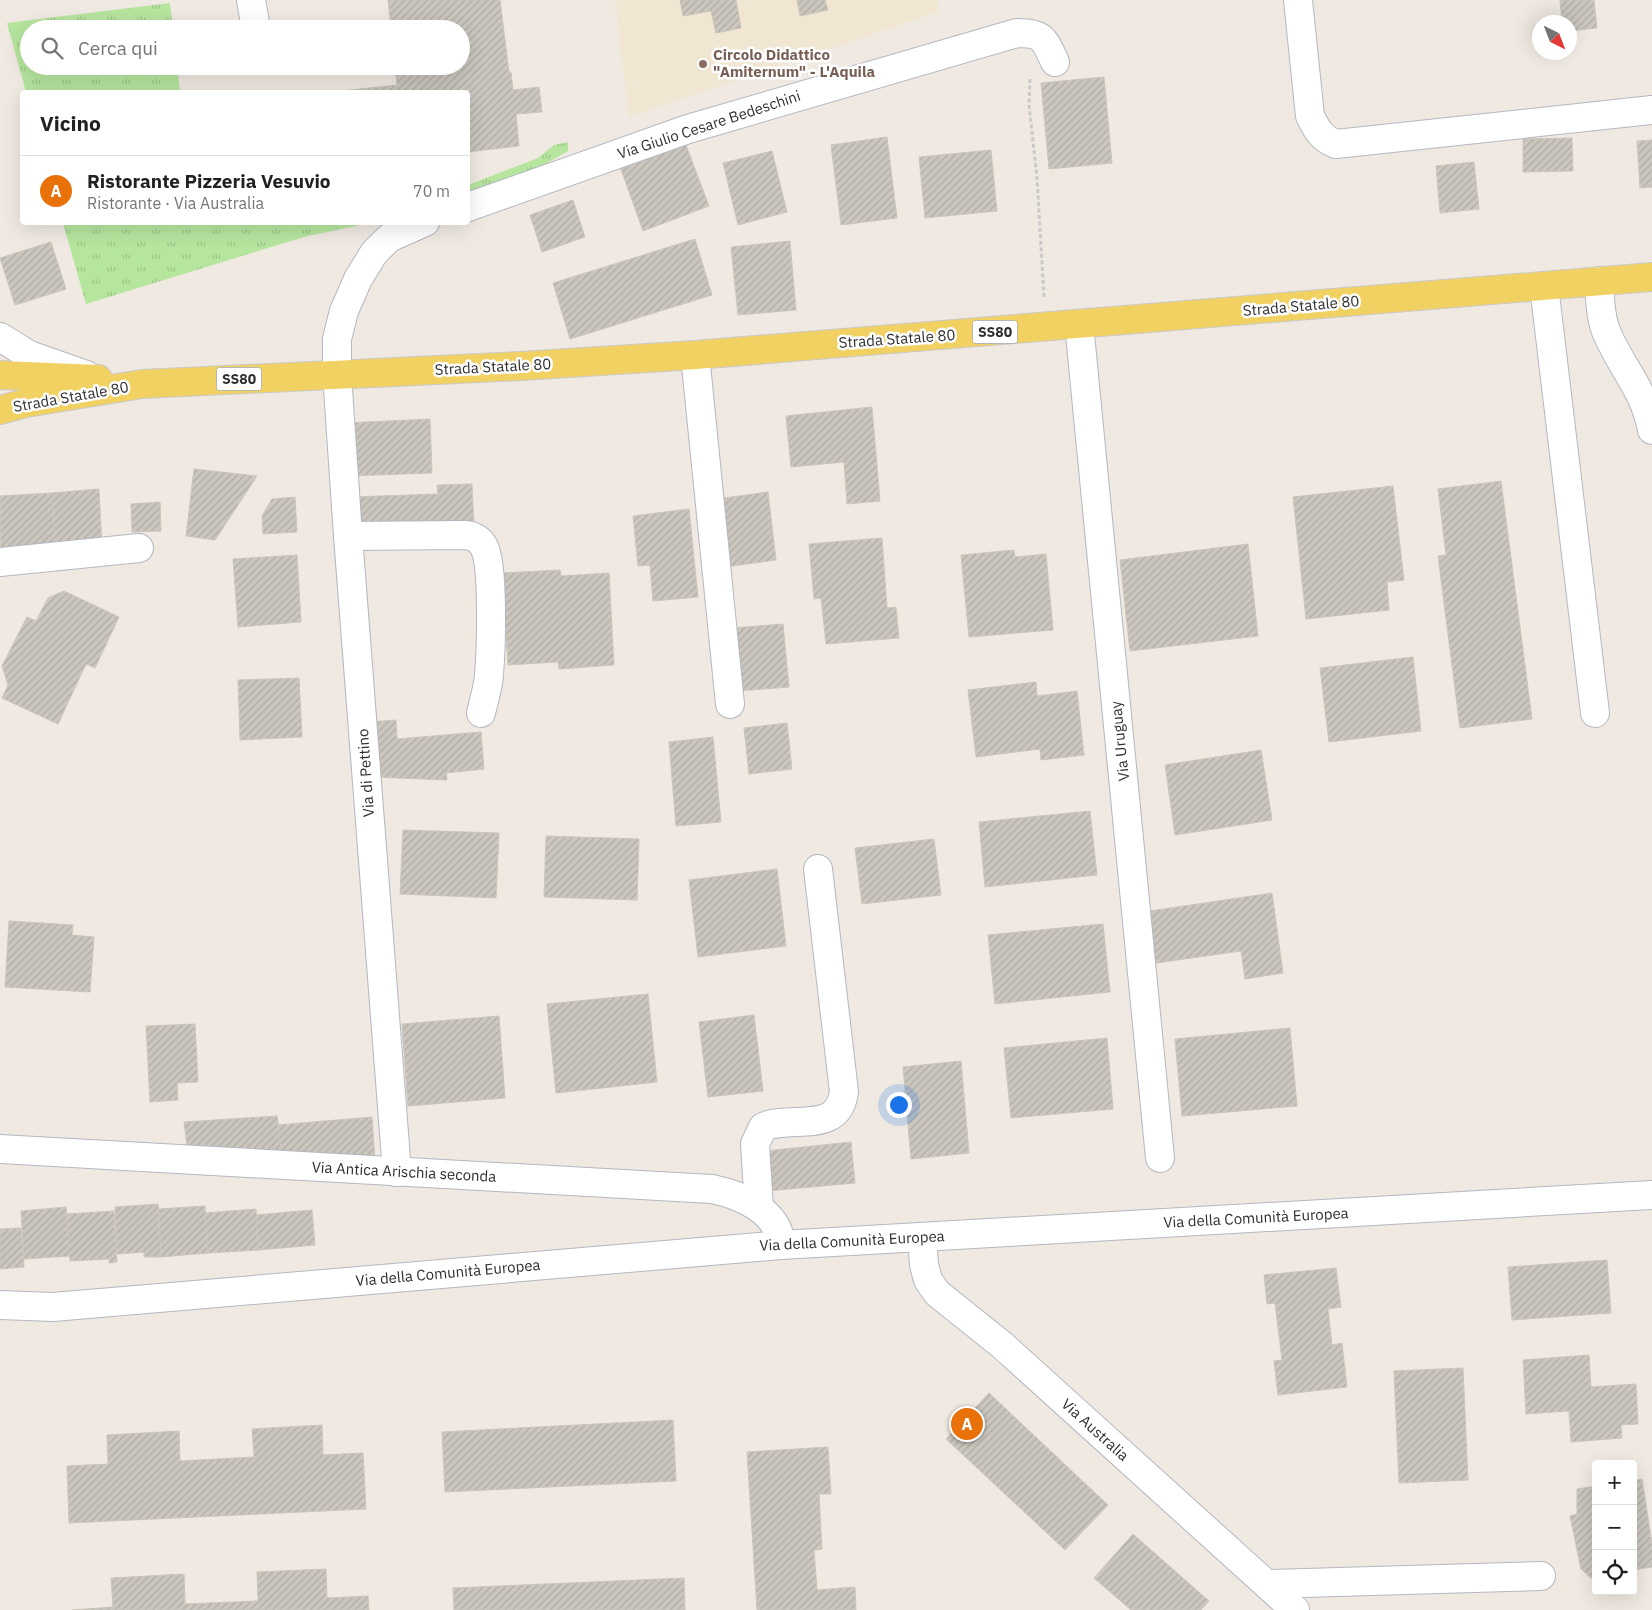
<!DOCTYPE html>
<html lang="it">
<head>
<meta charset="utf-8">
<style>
  body { margin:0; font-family:"IBM Plex Sans",sans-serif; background:#f2f2f2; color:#202124 }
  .controls { position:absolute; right:15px; bottom:15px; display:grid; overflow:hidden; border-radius:5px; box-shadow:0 5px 20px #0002 }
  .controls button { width:45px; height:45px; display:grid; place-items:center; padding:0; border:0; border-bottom:1px solid #e0e0e0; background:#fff; color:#202124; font:25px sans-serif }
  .compass { position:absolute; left:1532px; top:15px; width:45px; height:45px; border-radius:50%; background:#fff; box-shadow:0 5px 20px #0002; rotate:138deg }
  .you { position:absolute; left:898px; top:1104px; width:18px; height:18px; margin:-12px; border:4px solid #fff; border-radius:50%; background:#1a73e8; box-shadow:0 0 0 8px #1a73e833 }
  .badge { display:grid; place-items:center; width:32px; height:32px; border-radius:50%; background:#4264fb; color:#fff; font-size:16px; font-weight:700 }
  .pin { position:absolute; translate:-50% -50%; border:2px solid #fff; box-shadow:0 1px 5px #0006 }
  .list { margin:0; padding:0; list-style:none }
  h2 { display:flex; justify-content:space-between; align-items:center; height:65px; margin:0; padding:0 20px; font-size:21px }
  h2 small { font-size:16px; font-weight:400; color:#757577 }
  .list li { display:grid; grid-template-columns:32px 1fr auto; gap:15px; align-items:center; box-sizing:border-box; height:70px; padding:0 20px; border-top:1px solid #e0e0e0 }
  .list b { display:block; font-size:19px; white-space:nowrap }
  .list p { margin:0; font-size:16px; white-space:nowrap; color:#757577 }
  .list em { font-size:16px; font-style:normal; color:#757577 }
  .icon { flex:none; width:28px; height:28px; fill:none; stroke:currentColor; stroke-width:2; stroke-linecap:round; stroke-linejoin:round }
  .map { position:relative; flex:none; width:1652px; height:1610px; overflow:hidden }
  .search { position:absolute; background:#fff; box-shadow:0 5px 20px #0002; left:20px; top:20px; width:450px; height:55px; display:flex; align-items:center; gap:12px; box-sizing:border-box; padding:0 18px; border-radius:28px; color:#757577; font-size:19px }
  .panel { position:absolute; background:#fff; box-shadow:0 5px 20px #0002; left:20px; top:90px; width:450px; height:135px; border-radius:5px }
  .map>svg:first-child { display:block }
  .education { fill:#f0e6d1 }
  .grass { fill:url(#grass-tufts) }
  .building { fill:url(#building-hatch); stroke:#cbc5ba }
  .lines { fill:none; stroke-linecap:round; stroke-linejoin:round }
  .minor-casing { stroke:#b4b7c1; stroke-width:30 }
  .major-casing { stroke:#c9c9c9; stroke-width:30 }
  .path { stroke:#c9c9c9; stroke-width:3; stroke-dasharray:4 2.5; stroke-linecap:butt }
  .minor { stroke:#fff; stroke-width:28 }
  .major { stroke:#f2d163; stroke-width:28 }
  .education-dot { fill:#8d6e63; stroke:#fff; stroke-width:2 }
  .labels { text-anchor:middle; stroke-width:5; stroke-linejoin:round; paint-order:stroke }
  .shield { fill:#fff; stroke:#6d6d6d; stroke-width:1 }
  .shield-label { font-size:14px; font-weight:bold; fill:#2e2e2e }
  .education-label { font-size:15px; font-weight:bold; fill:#785e54; stroke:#fff; text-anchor:start }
  .street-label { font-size:15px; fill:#2e2e2e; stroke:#fff }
</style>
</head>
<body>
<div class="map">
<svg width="1652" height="1610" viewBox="0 0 1652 1610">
  <defs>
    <pattern id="grass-tufts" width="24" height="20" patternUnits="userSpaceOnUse" patternTransform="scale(1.25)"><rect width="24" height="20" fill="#b6e59e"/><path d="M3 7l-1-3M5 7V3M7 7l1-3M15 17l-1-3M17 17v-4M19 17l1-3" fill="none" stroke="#9dc588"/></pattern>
    <pattern id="building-hatch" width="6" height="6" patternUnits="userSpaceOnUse" patternTransform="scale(1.25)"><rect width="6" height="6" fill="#cbc7bf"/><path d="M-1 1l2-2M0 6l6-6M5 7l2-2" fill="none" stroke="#afaba4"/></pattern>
  </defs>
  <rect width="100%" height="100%" fill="#efe9e1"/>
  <path class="education" d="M615,0H938V12L629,117Z"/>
  <g class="grass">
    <path d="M170,3L173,29H29V66H177L180,92H26L7,23Z"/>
    <path d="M568,142V151L538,168L468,194V185L538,158L554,145Z"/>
    <path d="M63,223V222L369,223L304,237L86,304Z"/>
  </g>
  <g class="building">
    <path d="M388,0H500L509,72H511L513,90L539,87L542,112L516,114L519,146L468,152V92H332L397,85L395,66H461V29H391Z"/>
    <path d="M680,0H736L741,28L716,33L711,11L683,16Z"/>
    <path d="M797,0H825L828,10L800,16Z"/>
    <path d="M1560,0H1594L1597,28L1570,31V22H1562Z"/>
    <path d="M1104,77L1112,163L1049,169L1041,83Z"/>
    <path d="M887,137L897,218L841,225L831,145Z"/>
    <path d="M1572,138L1573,171L1523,172V139Z"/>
    <path d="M1652,140V187L1640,188L1637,141Z"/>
    <path d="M686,145L709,206L643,231L621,169Z"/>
    <path d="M991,150L997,211L925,218L919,157Z"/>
    <path d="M772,151L787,212L738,225L723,163Z"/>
    <path d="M1474,162L1479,209L1440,213L1436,166Z"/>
    <path d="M573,200L585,237L542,252L530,215Z"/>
    <path d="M695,239L712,295L570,339L553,283Z"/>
    <path d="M790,241L796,310L738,315L731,247Z"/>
    <path d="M51,242L66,289L15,305L0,258Z"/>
    <path d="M872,407L880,501L847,504L844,462L791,467L786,416Z"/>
    <path d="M430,419L432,473L348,476L346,423Z"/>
    <path d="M194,469L257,476L215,540L186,536Z"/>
    <path d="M1501,481L1532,719L1460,728L1438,556L1446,555L1438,489Z"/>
    <path d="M472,484L474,527L353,532L352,497L438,494L437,485Z"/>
    <path d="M1393,486L1404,580L1387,582L1389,610L1306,619L1293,497Z"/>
    <path d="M99,489L102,546L55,552L52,493Z"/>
    <path d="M768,492L776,560L725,567L717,499Z"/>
    <path d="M52,493L55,552L1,558L0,496Z"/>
    <path d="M295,497L297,532L263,534L262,516L272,499Z"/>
    <path d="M160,502L161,531L132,532L131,504Z"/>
    <path d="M689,509L698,597L653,601L650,565L638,566L633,516Z"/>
    <path d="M882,538L887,608L896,607L899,638L826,644L821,598L814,599L809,544Z"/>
    <path d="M1248,544L1258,636L1130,651L1120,560Z"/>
    <path d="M1014,550L1015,557L1046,554L1053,630L969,637L961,555Z"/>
    <path d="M297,555L301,622L238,627L233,559Z"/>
    <path d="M560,570L561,576L609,573L614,665L559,669L558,662L508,665L502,573Z"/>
    <path d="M64,591L119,617L95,668L86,664L58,724L2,698L8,685L2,666L27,617L36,621L48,598Z"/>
    <path d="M783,624L789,687L738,691L732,628Z"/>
    <path d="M1413,657L1421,731L1329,742L1320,668Z"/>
    <path d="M299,678L302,737L240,740L238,680Z"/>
    <path d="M1036,682L1037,696L1077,691L1084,755L1041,760L1040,749L976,757L968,690Z"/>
    <path d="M396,720L397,739L481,732L484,769L446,773L447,780L374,777L370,722Z"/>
    <path d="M787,723L792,769L749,774L744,728Z"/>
    <path d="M713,737L721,822L676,826L669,742Z"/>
    <path d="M1261,750L1272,820L1175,835L1165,765Z"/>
    <path d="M1090,811L1097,875L985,887L979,822Z"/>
    <path d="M403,830L499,833L496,898L400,894Z"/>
    <path d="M546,836L639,839L637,900L544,897Z"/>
    <path d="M934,839L941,895L862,904L855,848Z"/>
    <path d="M777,869L786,946L698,957L689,880Z"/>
    <path d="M1272,893L1283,973L1245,979L1241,951L1156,963L1150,911Z"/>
    <path d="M9,921L73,925L72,935L94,937L90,992L5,987Z"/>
    <path d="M1103,924L1110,992L995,1004L988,935Z"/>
    <path d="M648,994L657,1082L556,1093L547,1004Z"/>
    <path d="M754,1015L763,1091L708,1097L699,1022Z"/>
    <path d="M499,1016L505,1098L408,1106L402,1024Z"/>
    <path d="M195,1024L198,1082L177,1083L178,1100L150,1102L146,1026Z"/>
    <path d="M1290,1028L1297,1106L1182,1116L1175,1039Z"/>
    <path d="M1107,1038L1113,1109L1011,1118L1004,1048Z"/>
    <path d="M961,1061L969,1153L911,1159L903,1067Z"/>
    <path d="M277,1116L283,1160L188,1154L184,1122Z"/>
    <path d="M372,1117L375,1161L283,1160L278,1125Z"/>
    <path d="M851,1142L855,1183L768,1191L765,1151Z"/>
    <path d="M158,1204L161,1257H144V1252L117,1254L115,1207Z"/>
    <path d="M205,1206L208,1253L161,1257L159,1209Z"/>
    <path d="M66,1207L70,1256L24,1259L21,1211Z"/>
    <path d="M256,1209L259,1250L208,1253L205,1213Z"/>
    <path d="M312,1210L315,1245L259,1250L256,1215Z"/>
    <path d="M114,1211L117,1262L109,1263V1259L70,1261L67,1214Z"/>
    <path d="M21,1228L24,1267L0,1269V1229Z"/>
    <path d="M1607,1260L1611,1313L1512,1320L1508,1267Z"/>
    <path d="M1336,1268L1341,1307L1328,1309L1332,1345L1342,1343L1347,1387L1278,1395L1274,1361L1282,1360L1275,1303L1267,1304L1264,1275Z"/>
    <path d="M1589,1355L1591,1387L1636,1384L1638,1424L1621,1425L1622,1438L1571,1442L1569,1411L1526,1414L1523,1360Z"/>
    <path d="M1463,1368L1468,1480L1399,1483L1394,1371Z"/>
    <path d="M989,1393L1108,1505L1065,1550L946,1439Z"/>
    <path d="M673,1420L676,1481L445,1492L442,1432Z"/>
    <path d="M322,1425L323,1455L363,1453L366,1509L69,1523L67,1466L108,1464L107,1435L179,1431L180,1461L254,1457L252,1429Z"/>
    <path d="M828,1447L831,1494H819L822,1549L814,1550L817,1590L855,1587L856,1610H757L747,1452Z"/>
    <path d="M1642,1479L1652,1544V1567L1633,1570V1481Z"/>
    <path d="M1596,1486V1578L1592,1579L1581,1569L1570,1516L1577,1514V1489Z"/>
    <path d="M1133,1534L1209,1601L1201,1610H1131L1094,1578Z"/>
    <path d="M326,1569L327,1598L368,1596L369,1610H72L113,1607L111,1578L184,1574L185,1604L258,1601L257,1572Z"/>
    <path d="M684,1578L685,1610H454L453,1588Z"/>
  </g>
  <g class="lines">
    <defs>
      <g id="minor">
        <path d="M251,0L256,29"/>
        <path d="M1298,0L1310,116C1317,130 1321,138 1336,144L1652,110"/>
        <path d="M468,207L688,129L1017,33C1044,33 1044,39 1055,62"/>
        <path d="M1599,281C1600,298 1600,316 1606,331C1621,368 1644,388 1652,430"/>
        <path d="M1544,286L1595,713"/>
        <path d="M1079,324L1160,1158"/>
        <path d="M0,337L29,355L86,375"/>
        <path d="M695,355L730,704"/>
        <path d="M348,536L465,535C474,536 480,539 484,547C494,565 491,651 489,675C488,688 484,700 481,713"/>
        <path d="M0,562L139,548"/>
        <path d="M0,1149L712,1189C741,1195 779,1211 781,1245"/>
        <path d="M397,1172L348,536L337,374V339L344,311L358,279L374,253L389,238L425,222"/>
        <path d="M759,1208L755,1144L763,1127C791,1114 838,1136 844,1092L818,869"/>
        <path d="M922,1237L924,1265L928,1280L937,1293L1002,1345L1295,1610"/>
        <path d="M0,1305L53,1307L781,1245L1652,1195"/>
        <path d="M1267,1584L1541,1576"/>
      </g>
      <g id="major">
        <path d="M0,375L98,379"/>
        <path d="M0,410L26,403L142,384L521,366L695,355L1652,277"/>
      </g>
    </defs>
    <use href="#minor" class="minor-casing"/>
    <use href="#major" class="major-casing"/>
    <path class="path" d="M1030,79L1029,105L1037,178L1044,297"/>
    <use href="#minor" class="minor"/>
    <use href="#major" class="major"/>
  </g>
  <circle class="education-dot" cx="703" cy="64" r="5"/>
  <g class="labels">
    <g class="shield">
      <rect x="972.5" y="320.5" width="45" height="23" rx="4"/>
      <rect x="216.5" y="367.5" width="45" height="23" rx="4"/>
    </g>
    <g class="shield-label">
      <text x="995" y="337">SS80</text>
      <text x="239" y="384">SS80</text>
    </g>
    <g class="education-label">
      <text x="713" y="60">Circolo Didattico<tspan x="713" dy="17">"Amiternum" - L'Aquila</tspan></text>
    </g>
    <g class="street-label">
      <text transform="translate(709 125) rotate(-18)" y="5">Via Giulio Cesare Bedeschini</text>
      <text transform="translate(1301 306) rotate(-5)" y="5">Strada Statale 80</text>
      <text transform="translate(897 339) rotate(-4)" y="5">Strada Statale 80</text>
      <text transform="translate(493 367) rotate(-3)" y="5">Strada Statale 80</text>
      <text transform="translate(71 397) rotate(-10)" y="5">Strada Statale 80</text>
      <text transform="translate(1120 741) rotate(-96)" y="5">Via Uruguay</text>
      <text transform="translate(366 773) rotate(-94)" y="5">Via di Pettino</text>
      <text transform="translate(404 1172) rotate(3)" y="5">Via Antica Arischia seconda</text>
      <text transform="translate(1256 1218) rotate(-3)" y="5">Via della Comunità Europea</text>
      <text transform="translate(852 1241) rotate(-3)" y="5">Via della Comunità Europea</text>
      <text transform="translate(448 1273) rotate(-5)" y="5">Via della Comunità Europea</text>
      <text transform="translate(1095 1430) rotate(42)" y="5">Via Australia</text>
    </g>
  </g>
</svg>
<div class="controls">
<button>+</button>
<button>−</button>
<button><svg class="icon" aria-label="locate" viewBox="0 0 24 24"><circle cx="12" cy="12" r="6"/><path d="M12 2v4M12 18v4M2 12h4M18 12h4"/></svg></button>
</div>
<svg class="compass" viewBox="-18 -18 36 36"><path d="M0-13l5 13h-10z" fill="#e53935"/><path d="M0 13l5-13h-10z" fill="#757577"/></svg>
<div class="you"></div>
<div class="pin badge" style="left:967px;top:1424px;background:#e8710a">A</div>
<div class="search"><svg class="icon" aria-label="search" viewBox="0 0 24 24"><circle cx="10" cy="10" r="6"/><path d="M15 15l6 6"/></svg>Cerca qui</div>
<section class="panel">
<h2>Vicino<small></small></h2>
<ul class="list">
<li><span class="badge" style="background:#e8710a">A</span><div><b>Ristorante Pizzeria Vesuvio</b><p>Ristorante · Via Australia</p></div><em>70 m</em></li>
</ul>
</section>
</div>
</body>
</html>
